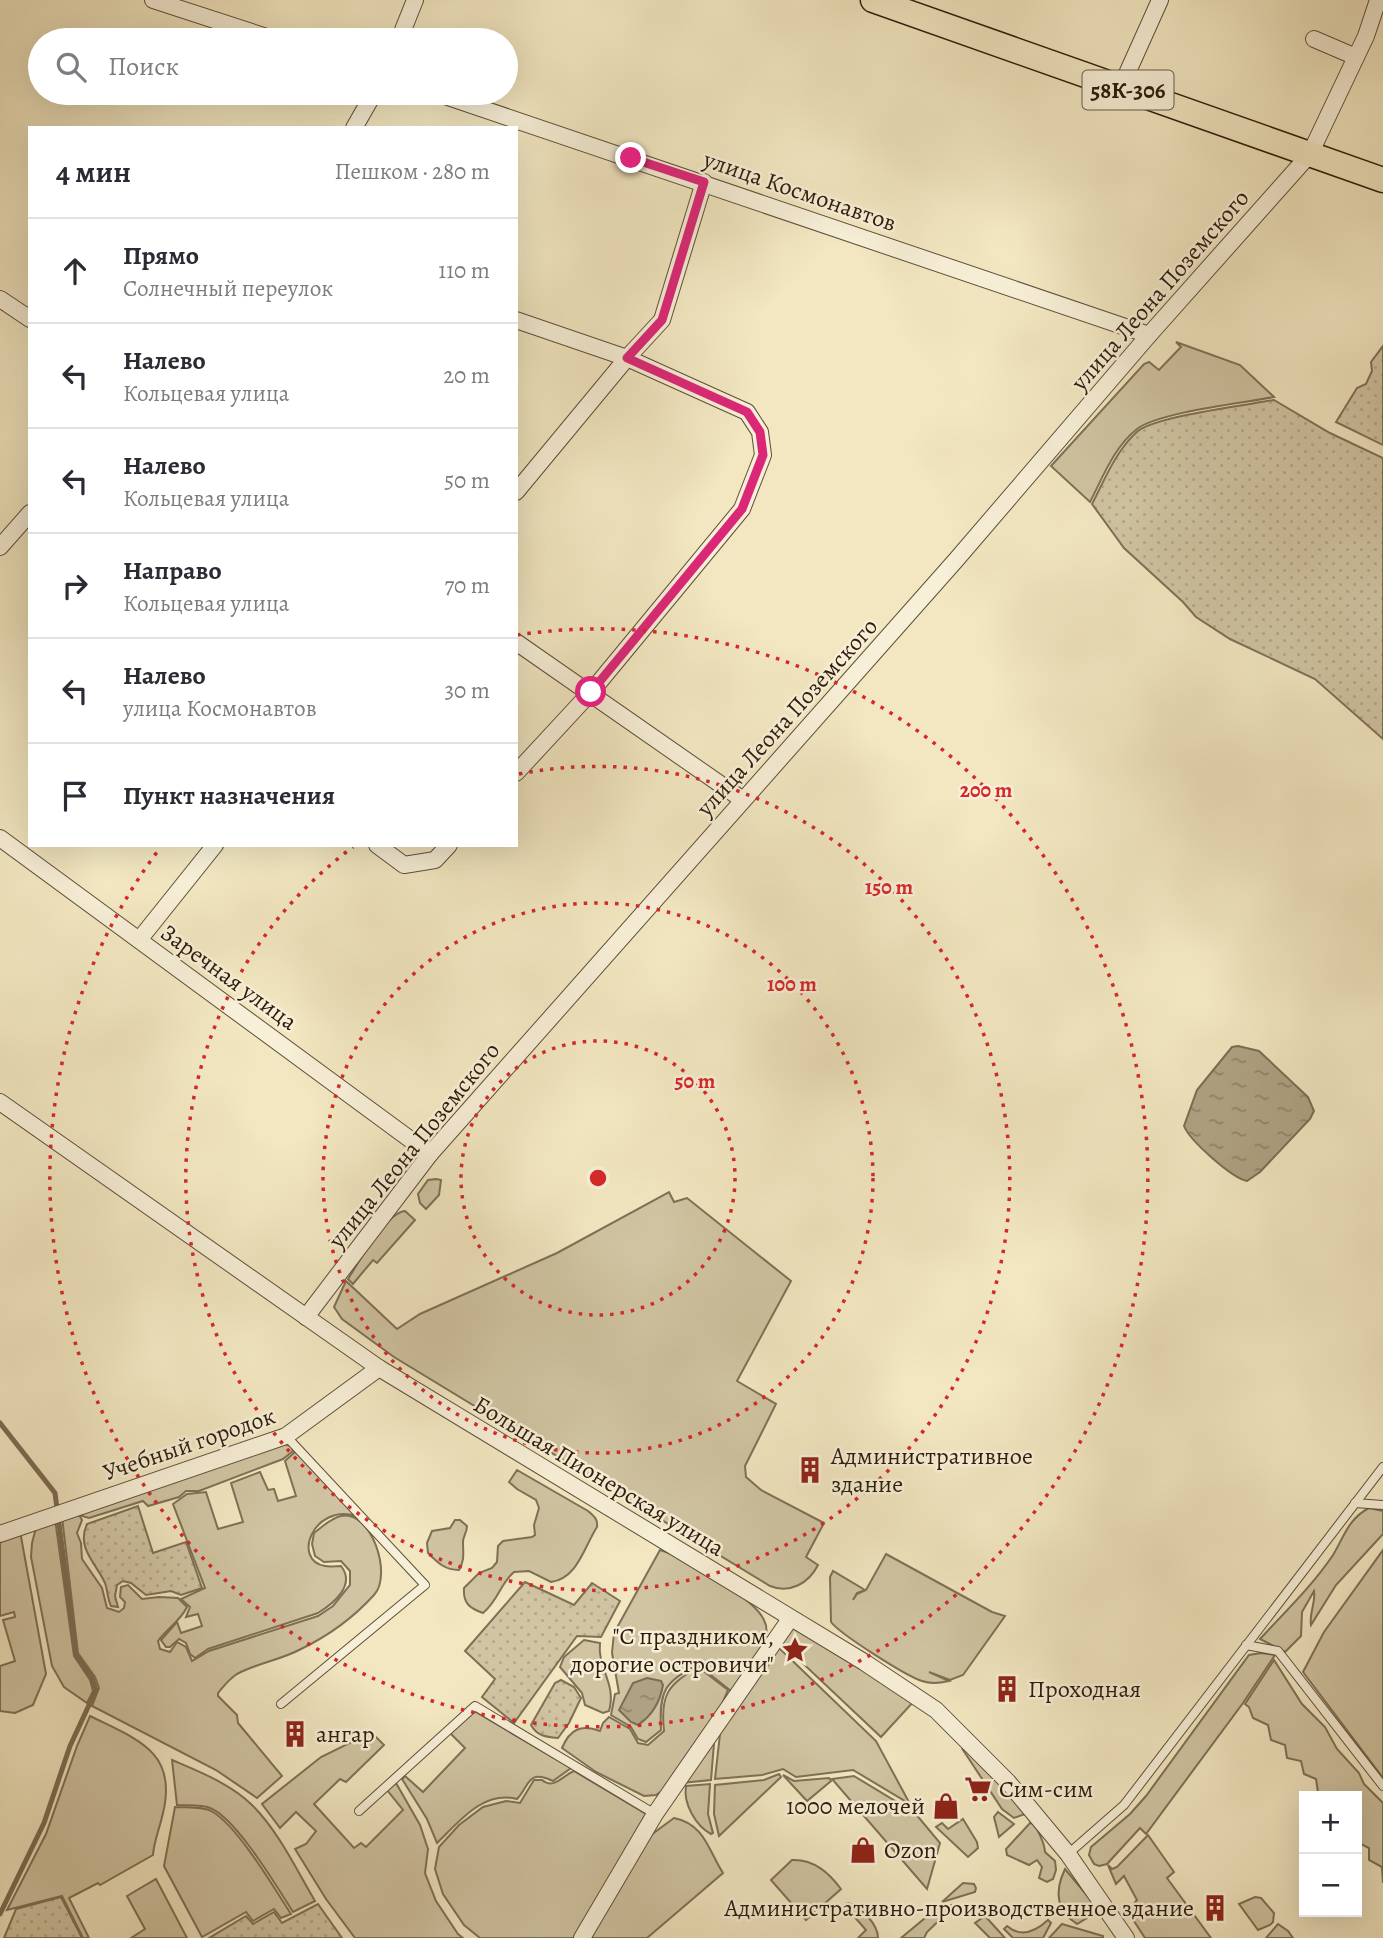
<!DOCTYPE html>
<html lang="ru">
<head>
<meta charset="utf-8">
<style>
  body { margin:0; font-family:Alegreya,serif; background:#f7f7f7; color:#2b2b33 }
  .controls { position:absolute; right:21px; bottom:21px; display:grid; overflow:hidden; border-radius:0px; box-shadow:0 7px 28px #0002 }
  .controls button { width:63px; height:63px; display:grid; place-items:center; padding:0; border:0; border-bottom:2px solid #e1e1e2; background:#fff; color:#2b2b33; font:35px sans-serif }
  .stop { position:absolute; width:21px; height:21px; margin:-16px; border:5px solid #db2777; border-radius:50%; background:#fff }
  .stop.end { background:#db2777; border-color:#fff; box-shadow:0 2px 7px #0008 }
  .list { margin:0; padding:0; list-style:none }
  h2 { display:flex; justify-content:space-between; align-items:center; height:91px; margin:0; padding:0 28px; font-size:30px }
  h2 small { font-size:23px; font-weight:400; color:#7c7c81 }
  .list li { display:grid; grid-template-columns:46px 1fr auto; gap:21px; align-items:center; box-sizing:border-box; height:105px; padding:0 28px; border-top:2px solid #e1e1e2 }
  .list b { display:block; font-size:26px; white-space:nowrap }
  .list p { margin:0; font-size:23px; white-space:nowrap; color:#7c7c81 }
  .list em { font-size:23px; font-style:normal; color:#7c7c81 }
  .icon { flex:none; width:38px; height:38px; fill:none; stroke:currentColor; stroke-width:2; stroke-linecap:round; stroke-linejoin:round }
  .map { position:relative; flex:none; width:1383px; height:1938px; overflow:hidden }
  .search { position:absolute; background:#fff; box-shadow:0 7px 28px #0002; left:28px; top:28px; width:490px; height:77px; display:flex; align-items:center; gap:18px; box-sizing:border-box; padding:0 24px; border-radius:38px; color:#7c7c81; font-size:26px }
  .panel { position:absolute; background:#fff; box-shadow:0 7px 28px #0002; left:28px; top:126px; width:490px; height:721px; border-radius:0px }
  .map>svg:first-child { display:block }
  .grass { fill:#d0c4a2; stroke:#7e7056; stroke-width:2 }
  .garden { fill:url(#garden-dots); stroke:#7e7056; stroke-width:2 }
  .water { fill:url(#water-ripples); stroke:#7b6c53; stroke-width:2 }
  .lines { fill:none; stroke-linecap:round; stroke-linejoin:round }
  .stream { stroke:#7b6c53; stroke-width:5 }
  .service-casing { stroke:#5e4f38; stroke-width:10 }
  .minor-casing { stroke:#5e4f38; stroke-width:18 }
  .trunk-casing { stroke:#2c1c0b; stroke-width:27 }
  .service { stroke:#f7efd7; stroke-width:8 }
  .minor { stroke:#f7efd7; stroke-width:16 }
  .trunk { stroke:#f2e7c1; stroke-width:24 }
  .route { stroke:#db2777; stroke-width:9 }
  .ring { fill:none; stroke:#d62828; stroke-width:3.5; stroke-dasharray:3.5 7 }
  .labels { text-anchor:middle; stroke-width:5; stroke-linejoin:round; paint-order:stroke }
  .shield { fill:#f7efd7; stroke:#695b48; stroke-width:2 }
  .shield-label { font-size:23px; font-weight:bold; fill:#2c1c0b }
  .street-label { font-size:24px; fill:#2c1c0b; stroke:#f7efd7 }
  .poi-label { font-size:24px; fill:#2c1c0b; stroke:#f7efd7; text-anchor:start }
  .centre { fill:#d62828; stroke:#f7efd7; stroke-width:3.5 }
  .ring-label { font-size:21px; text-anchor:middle; font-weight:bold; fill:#d62828; stroke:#f7efd7; stroke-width:5; stroke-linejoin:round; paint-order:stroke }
</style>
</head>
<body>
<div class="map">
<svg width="1383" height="1938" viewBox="0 0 1383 1938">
  <defs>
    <pattern id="garden-dots" width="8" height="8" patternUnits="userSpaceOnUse" patternTransform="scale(1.75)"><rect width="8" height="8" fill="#d0c4a2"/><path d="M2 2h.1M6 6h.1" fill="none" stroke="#b3a88a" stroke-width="1.8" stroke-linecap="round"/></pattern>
    <pattern id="water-ripples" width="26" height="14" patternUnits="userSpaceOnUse" patternTransform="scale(1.75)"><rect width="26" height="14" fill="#afa283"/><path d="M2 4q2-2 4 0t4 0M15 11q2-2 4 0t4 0" fill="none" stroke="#8f8369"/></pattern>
  </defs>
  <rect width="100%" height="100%" fill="#f2e7c1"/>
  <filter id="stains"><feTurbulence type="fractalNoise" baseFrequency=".00286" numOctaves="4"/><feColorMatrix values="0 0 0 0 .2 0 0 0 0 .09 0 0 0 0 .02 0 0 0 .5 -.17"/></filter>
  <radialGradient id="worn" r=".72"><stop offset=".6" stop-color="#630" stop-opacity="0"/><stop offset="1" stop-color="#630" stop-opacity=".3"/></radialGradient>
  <g class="grass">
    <path d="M1176,342L1240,365L1274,397C1243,403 1159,412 1137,429C1114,447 1103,477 1090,502L1051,466L1144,364L1149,362L1159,370L1181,347Z"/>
    <path d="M436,1179L441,1180L439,1195L426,1209L420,1203L418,1194L428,1180Z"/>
    <path d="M669,1192L674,1202L687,1198L791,1281L737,1381L776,1404L745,1466L746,1477L761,1490L824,1523L806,1557L818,1565C809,1583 790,1594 770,1586L394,1357L342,1319L334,1307L346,1281L397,1329L420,1314L557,1253Z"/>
    <path d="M405,1211L415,1220L377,1263L373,1260L353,1284L348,1279C359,1262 386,1213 405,1211Z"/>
    <path d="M284,1444L291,1446L293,1451L283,1459L199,1491H186L179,1497L148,1506L143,1501L89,1518L82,1516L80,1513Z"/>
    <path d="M296,1451L356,1516C314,1503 291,1560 325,1566C330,1567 336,1566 341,1566C356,1585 334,1603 318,1613L208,1649L195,1658L190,1654L186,1643L179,1639L170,1647H166L161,1640L177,1622L181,1633L202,1626L198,1614L186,1617L190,1607L181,1599L205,1588L173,1504L187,1494L206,1492L218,1529L243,1522L231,1483L260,1472L268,1490L274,1489L278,1501L296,1496L285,1461Z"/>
    <path d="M517,1470L588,1511C594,1516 598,1519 597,1527C584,1547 578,1578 551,1582L529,1571L514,1572C500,1584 498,1601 483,1613C469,1608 463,1603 464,1588L479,1573L492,1568L497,1562L498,1546L503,1541L532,1537L535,1535L534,1525L539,1508L536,1500L517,1489L509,1482Z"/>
    <path d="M1369,1508L1383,1511V1534L1336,1585L1311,1625C1309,1614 1316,1601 1314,1591L1302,1612L1301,1636L1285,1652L1260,1639C1284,1613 1313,1585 1333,1555C1344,1537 1348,1519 1369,1508Z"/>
    <path d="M78,1513L82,1520L77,1533L81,1543L82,1559L102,1588L107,1608L119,1612L124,1608L125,1602L120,1597L121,1587L128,1585L142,1599L159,1597L178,1598L187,1607C181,1620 167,1629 158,1641L160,1649L170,1652L177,1642L186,1647L192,1661L209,1651L318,1616L333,1606L350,1585V1571L341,1561L324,1562L315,1556L312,1544L314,1533C322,1527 331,1518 341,1516C371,1509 393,1575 374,1595C354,1617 328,1636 301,1649C281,1660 257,1663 237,1674C229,1679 223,1687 218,1693V1696L237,1715L238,1723L282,1776L257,1798L216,1770L92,1706L99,1688L95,1677L78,1653L62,1517Z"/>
    <path d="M55,1519L74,1656L90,1680L93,1691L87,1703L64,1687L52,1666L31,1557L32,1543L36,1528Z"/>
    <path d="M455,1520H460L467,1526C467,1533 463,1536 463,1542C463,1554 465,1559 459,1570C445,1570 438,1563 428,1553L427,1543L432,1531L450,1528Z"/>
    <path d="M20,1531L46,1674L33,1705L15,1713L0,1711V1666L15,1661L3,1620L15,1617L14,1612L0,1616V1539Z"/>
    <path d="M660,1550C684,1557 754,1598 764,1620C766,1624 767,1631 766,1636C763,1655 742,1675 731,1691L698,1665C664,1681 659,1692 661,1730L646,1742L638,1739L631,1727L611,1715L615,1694L619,1693L612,1653L614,1633Z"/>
    <path d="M1383,1550V1778L1303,1672L1324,1632Z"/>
    <path d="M886,1554L992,1612L1005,1616L963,1675L950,1680L929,1672L949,1681C940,1683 930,1684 922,1681C906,1676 840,1634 831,1622L830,1577L833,1571L865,1590L857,1593L853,1600L857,1594L866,1590Z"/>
    <path d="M790,1624L915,1700L881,1737L778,1640Z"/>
    <path d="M584,1640L600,1643C597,1668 617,1684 609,1711L603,1713L585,1705L582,1693L560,1667L564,1657Z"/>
    <path d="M776,1645L876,1741L910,1804L853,1770L796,1777L783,1769L762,1775L715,1779L721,1725Z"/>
    <path d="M1261,1653L1275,1655L1243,1703L1146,1834L1140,1828L1107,1864L1099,1866L1094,1864L1089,1855L1091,1847L1130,1814L1146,1796L1249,1655Z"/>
    <path d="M1274,1660L1302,1704L1325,1727L1337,1749L1359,1773L1364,1784L1383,1803V1883L1382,1867L1369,1860V1848L1357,1842V1796H1329L1318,1792L1316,1779L1304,1774L1301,1761L1287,1758L1285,1745L1271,1740L1268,1725L1253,1718L1249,1707L1245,1704Z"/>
    <path d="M698,1667L728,1690L718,1714L662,1791L656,1795L644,1796L596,1772L562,1748C570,1729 581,1724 600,1731L603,1723L609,1717L630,1729L638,1743L648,1745L664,1731C660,1694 668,1685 698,1667Z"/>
    <path d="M474,1711L571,1768L553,1781C527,1769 530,1785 517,1799C483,1790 459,1822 437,1843L427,1819L402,1779L405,1776L423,1792L465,1748L450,1733Z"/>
    <path d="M90,1716C136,1739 178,1751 163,1813C160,1827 154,1841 153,1855L100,1885L98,1883L69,1898L89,1938H83L62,1896L7,1910L46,1834L77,1746Z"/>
    <path d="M370,1731L384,1745L346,1782L340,1779L314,1804L354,1848L361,1843L366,1847L403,1810L387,1790L396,1783L420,1825L428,1849L425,1873L436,1901L458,1934L463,1938H355L326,1899L295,1849L306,1844L316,1831L296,1812L280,1828L262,1804L321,1757L358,1739Z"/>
    <path d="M715,1731L711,1780L681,1783Z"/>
    <path d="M963,1750L970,1752L1009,1789L1025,1814L1014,1818L1002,1809Z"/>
    <path d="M172,1760C200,1772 231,1784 252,1805C279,1832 296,1869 315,1901L293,1912C277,1887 236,1818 210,1808C200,1804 187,1806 177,1805Z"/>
    <path d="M574,1771L646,1814L576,1938H480L464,1925L443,1894L435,1869L439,1847L459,1825L483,1807L506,1801L520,1803L534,1780H542C554,1790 562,1776 574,1771Z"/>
    <path d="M779,1774L781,1777L719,1836L714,1814L715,1785L764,1780Z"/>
    <path d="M783,1775L794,1781L829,1778L831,1781L807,1801Z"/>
    <path d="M854,1776L915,1813L940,1843L927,1889L832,1779Z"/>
    <path d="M710,1784L708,1814L713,1833L711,1834C696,1826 683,1804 686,1786Z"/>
    <path d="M175,1807C187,1808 203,1806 213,1812C239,1828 274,1888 291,1914L281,1918L274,1909L253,1921L246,1912L202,1937L164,1866Z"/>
    <path d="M998,1812L1014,1824L999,1837L994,1817Z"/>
    <path d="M674,1818C705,1824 709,1852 723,1873L647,1938H586L651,1835Z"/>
    <path d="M963,1819L977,1842L978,1848L968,1857L936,1827L942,1823L948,1829Z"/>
    <path d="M1030,1823L1035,1824C1039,1836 1044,1839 1045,1852L1055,1861L1056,1870L1053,1879L1047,1882L1039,1878L1042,1867L1037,1860L1029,1865L1007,1855L1006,1849Z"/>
    <path d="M1148,1835L1174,1872L1167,1878L1211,1938H1145L1130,1915L1132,1913L1129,1909L1137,1900L1124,1876L1116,1884L1108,1865L1112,1869L1117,1867Z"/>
    <path d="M792,1860C814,1859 829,1873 841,1889L806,1920L771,1880Z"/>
    <path d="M1065,1869L1090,1899L1095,1908L1087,1918L1077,1924C1055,1910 1055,1890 1065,1869Z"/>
    <path d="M156,1879L187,1938H131L145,1929L127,1896Z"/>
    <path d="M963,1883L974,1884L976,1888L975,1892L942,1902Z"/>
    <path d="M1255,1897L1261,1898L1274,1913L1273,1922L1270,1925L1258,1930L1239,1904Z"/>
    <path d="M848,1903C861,1907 878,1924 878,1938H858L866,1930L844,1905Z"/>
    <path d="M951,1905L953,1907L927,1932L924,1938H901L936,1909Z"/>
    <path d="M985,1916L1005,1938H990L975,1923Z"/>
    <path d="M1048,1920L1051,1923L1043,1938H1013L1004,1929L1007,1926C1021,1938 1035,1932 1048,1920Z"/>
    <path d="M1062,1924L1103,1936V1938H1049Z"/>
    <path d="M1278,1924L1288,1931L1293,1938H1266Z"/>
  </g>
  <g class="garden">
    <path d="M1383,346V445L1336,422L1357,388L1366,384L1372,371L1371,362Z"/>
    <path d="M1274,400L1330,433L1383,458V739L1315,679L1230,639L1196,617L1183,602L1124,548L1092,504C1105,479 1116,450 1138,431C1158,416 1246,405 1274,400Z"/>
    <path d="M138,1506L153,1553L186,1542L202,1588L181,1595L171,1591L146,1595L131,1583L123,1581L117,1585L115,1596L118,1607L111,1606C107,1598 108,1591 105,1583C96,1563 76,1548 87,1524Z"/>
    <path d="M525,1582L574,1605L592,1583L620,1601L601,1637L577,1636L514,1723L482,1697L495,1679L465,1651Z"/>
    <path d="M561,1680L574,1687L581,1698L569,1723L558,1738C546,1737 537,1736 531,1725L555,1683Z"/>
    <path d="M61,1897L82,1938H4L16,1909Z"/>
    <path d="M318,1904L342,1938H209L246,1916L253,1924L274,1912L282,1923Z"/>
  </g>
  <g class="water">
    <path d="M1238,1046L1259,1051L1308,1097L1314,1111L1310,1119L1260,1172L1247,1181C1232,1178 1190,1141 1184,1126L1197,1090L1232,1047Z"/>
    <path d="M647,1678L661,1681L663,1685C660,1702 653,1715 638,1725L631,1722L619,1710L633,1683Z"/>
  </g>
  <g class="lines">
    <path class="stream" d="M0,1423L55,1493L76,1655L92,1678L96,1690L70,1746L44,1823L0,1914"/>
    <defs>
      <g id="service">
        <path d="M1355,1503L1383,1505"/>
        <path d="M1246,1645L1278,1651L1383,1786"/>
        <path d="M281,1704L425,1585L286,1436"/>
        <path d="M359,1811L475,1706L655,1814"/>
        <path d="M1068,1854L1124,1805L1383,1467"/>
      </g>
      <g id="minor">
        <path d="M153,0L276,40"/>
        <path d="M1314,39L1356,57"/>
        <path d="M399,40L415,0"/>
        <path d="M1121,87L1160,0"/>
        <path d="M436,93L1149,335"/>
        <path d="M354,128L374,93"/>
        <path d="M0,299L30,319"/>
        <path d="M516,320L627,358L747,412L760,432L763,455L742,509L591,692L516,773"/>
        <path d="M516,492L627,358L662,320L704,182"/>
        <path d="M0,547L30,513"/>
        <path d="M516,642L743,800"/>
        <path d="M0,838L430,1154"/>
        <path d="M377,845L404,865L435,860L449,845"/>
        <path d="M139,940L215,845"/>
        <path d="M0,1102L379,1368L864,1662L936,1710L1008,1782L1068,1854L1126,1938"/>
        <path d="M306,1317L430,1154L956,560L1149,335L1310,154L1366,36L1378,0"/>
        <path d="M0,1534L286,1436L379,1368"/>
        <path d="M582,1938L655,1814L790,1619"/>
      </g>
      <path id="trunk" d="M873,0L1383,180"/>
    </defs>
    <use href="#service" class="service-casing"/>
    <use href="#minor" class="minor-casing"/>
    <use href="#trunk" class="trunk-casing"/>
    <use href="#service" class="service"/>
    <use href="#minor" class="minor"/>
    <use href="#trunk" class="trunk"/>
  </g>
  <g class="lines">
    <path class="route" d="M591,692L742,509L763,455L760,432L747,412L627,358L662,320L704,182L631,158"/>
  </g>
  <g class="ring">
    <circle cx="598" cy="1178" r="137"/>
    <circle cx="598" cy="1178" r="275"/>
    <path d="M519 774A412 412 0 1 1 353 847"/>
    <path d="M517 635A549 549 0 1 1 160 848"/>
  </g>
  <defs>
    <symbol id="building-bare" viewBox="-9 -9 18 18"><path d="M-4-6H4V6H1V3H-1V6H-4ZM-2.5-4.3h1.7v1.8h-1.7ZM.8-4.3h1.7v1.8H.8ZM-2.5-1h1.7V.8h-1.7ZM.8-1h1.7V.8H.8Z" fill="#8f2418" stroke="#f7efd7" stroke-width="2.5" paint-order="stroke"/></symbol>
    <symbol id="sight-bare" viewBox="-9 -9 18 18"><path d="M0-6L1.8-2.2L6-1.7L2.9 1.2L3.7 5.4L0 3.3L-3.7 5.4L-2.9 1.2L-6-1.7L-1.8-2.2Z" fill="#8f2418" stroke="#f7efd7" stroke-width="2.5" paint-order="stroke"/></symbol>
    <symbol id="supermarket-bare" viewBox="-9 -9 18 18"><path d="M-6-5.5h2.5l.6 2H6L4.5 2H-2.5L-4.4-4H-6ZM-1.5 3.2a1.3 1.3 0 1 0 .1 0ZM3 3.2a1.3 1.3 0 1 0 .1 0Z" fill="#8f2418" stroke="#f7efd7" stroke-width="2.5" paint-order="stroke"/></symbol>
    <symbol id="shop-bare" viewBox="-9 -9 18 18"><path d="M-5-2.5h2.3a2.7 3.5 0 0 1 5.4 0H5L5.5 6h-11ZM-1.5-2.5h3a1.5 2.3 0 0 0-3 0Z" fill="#8f2418" stroke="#f7efd7" stroke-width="2.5" paint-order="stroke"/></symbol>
  </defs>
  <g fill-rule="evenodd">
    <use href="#building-bare" x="791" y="1451" width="38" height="38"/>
    <use href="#sight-bare" x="776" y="1631" width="38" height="38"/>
    <use href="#building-bare" x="988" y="1670" width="38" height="38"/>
    <use href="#building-bare" x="276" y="1715" width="38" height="38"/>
    <use href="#supermarket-bare" x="959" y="1770" width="38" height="38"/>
    <use href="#shop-bare" x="927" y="1787" width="38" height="38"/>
    <use href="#shop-bare" x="844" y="1831" width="38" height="38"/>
    <use href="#building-bare" x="1196" y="1889" width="38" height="38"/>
  </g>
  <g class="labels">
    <rect class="shield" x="1082.5" y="70.5" width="91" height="39" rx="5"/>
    <g class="shield-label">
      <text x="1128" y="98">58К-306</text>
    </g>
    <g class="street-label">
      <text transform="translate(800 191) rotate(19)" y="8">улица Космонавтов</text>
      <text transform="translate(1160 290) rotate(-49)" y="8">улица Леона Поземского</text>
      <text transform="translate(787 717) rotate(-48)" y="8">улица Леона Поземского</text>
      <text transform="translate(229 977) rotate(36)" y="8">Заречная улица</text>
      <text transform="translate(414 1145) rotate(-51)" y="8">улица Леона Поземского</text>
      <text transform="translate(189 1444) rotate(-19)" y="8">Учебный городок</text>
      <text transform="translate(599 1476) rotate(31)" y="8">Большая Пионерская улица</text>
    </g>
    <g class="poi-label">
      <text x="831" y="1464">Административное<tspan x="831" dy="28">здание</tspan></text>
      <text x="774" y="1644" text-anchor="end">"С праздником,<tspan x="774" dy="28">дорогие островичи"</tspan></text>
      <text x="1028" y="1697">Проходная</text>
      <text x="316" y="1742">ангар</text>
      <text x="999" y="1797">Сим-сим</text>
      <text x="925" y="1814" text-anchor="end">1000 мелочей</text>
      <text x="884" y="1858">Ozon</text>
      <text x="1194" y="1916" text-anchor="end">Административно-производственное здание</text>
    </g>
  </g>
  <circle cx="598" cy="1178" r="10" class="centre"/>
  <g class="ring-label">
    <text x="986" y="797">200 m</text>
    <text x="889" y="894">150 m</text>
    <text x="792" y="991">100 m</text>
    <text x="695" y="1088">50 m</text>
  </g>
  <rect width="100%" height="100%" filter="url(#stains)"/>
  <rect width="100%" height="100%" fill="url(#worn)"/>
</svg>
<div class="controls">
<button>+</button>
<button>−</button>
</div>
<div class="stop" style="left:591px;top:692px"></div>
<div class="stop end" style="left:631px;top:158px"></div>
<div class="search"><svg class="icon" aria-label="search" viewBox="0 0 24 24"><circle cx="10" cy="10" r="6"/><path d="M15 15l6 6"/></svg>Поиск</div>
<section class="panel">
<h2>4 мин<small>Пешком · 280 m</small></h2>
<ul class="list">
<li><svg class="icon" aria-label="ahead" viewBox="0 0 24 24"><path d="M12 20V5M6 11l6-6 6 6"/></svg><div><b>Прямо</b><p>Солнечный переулок</p></div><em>110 m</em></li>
<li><svg class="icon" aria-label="left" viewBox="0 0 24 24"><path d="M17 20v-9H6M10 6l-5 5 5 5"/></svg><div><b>Налево</b><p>Кольцевая улица</p></div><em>20 m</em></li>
<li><svg class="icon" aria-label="left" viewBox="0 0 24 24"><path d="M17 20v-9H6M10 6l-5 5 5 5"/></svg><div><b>Налево</b><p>Кольцевая улица</p></div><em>50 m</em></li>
<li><svg class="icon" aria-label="right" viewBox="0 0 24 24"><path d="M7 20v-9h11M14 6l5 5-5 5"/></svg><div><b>Направо</b><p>Кольцевая улица</p></div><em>70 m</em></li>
<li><svg class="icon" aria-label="left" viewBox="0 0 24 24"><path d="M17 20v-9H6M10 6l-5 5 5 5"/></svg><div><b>Налево</b><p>улица Космонавтов</p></div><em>30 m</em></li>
<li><svg class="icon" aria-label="arrive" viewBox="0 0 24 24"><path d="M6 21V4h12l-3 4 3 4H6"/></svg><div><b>Пункт назначения</b></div></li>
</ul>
</section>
</div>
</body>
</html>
